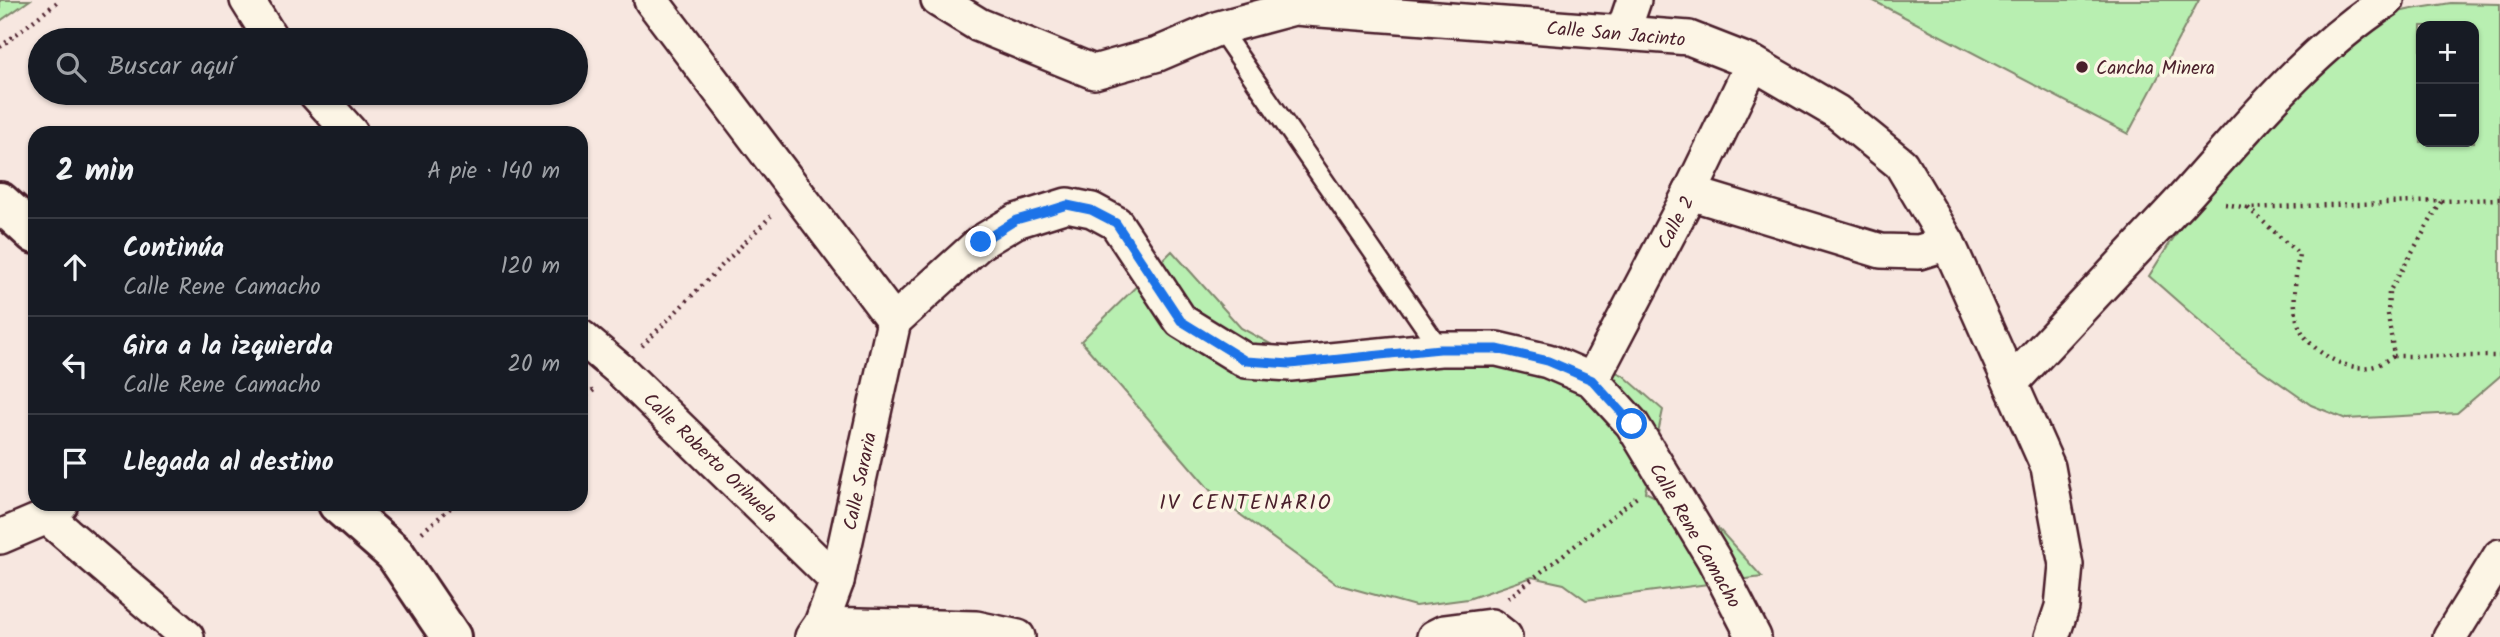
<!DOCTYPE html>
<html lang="es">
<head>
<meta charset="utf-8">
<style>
  body { margin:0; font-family:Kalam,sans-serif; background:#20242c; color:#f1f3f6 }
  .controls { position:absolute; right:21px; top:21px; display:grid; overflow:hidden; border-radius:14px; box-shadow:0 2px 5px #0004 }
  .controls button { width:63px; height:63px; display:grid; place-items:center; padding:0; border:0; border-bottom:2px solid #363941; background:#171b24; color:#f1f3f6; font:35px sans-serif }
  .stop { position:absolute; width:21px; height:21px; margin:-16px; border:5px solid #1a73e8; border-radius:50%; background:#fff }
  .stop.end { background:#1a73e8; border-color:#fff; box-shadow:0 2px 7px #0008 }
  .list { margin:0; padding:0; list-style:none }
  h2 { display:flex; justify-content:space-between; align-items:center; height:91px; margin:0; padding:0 28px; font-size:30px }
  h2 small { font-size:23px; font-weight:400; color:#9ea1a6 }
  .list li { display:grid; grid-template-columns:46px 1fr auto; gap:21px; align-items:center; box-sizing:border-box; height:98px; padding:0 28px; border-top:2px solid #363941 }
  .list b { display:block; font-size:26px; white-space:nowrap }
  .list p { margin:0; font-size:23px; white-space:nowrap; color:#9ea1a6 }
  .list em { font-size:23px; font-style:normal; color:#9ea1a6 }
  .icon { flex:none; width:38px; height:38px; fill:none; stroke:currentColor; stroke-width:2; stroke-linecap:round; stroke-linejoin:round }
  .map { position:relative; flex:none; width:2500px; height:637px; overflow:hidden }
  .search { position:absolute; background:#171b24; box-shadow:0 2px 5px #0004; left:28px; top:28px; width:560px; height:77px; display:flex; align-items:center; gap:18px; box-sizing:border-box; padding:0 24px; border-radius:38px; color:#9ea1a6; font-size:26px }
  .panel { position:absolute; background:#171b24; box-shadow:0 2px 5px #0004; left:28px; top:126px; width:560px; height:385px; border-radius:21px }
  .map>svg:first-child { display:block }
  .green { fill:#b8efb1; stroke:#81876e; stroke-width:2; fill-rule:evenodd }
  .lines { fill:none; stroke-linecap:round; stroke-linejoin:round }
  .lane-casing { stroke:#4a1f2b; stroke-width:23 }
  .street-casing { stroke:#4a1f2b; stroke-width:38 }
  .secondary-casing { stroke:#4a1f2b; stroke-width:44 }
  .path { stroke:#4a1f2b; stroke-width:4.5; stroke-dasharray:2 5; stroke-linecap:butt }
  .lane { stroke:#fcf5e5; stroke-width:18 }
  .street { stroke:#fcf5e5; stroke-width:33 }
  .secondary { stroke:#fcf5e5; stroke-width:38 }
  .route { stroke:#1a73e8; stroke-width:9 }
  .poi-dot { fill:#4a1f2b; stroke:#fcf5e5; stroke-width:2.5 }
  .labels { text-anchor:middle; stroke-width:7; stroke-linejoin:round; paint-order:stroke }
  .street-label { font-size:19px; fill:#4a1f2b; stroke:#fcf5e5 }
  .poi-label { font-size:19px; fill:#4a1f2b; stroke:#fcf5e5; text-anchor:start }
  .neighbourhood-label { font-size:21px; letter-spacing:2px; fill:#4a1f2b; stroke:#fcf5e5 }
</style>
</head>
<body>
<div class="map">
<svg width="2500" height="637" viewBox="0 0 2500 637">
  <rect width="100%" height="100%" fill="#f7e7e0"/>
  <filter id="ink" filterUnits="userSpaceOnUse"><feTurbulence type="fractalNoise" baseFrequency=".0143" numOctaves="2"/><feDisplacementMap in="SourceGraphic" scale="14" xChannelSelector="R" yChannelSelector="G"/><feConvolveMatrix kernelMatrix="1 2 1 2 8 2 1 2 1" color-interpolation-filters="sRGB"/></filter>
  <g filter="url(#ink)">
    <g class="green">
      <path d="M0,0H30L0,21Z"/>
      <path d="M1872,0H2199L2128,134Z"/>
      <path d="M2451,3L2500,4V376L2457,413L2346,419L2311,405L2234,351L2149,276C2207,183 2286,73 2384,18C2401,8 2431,7 2451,3ZM2421,26H2474V142H2421Z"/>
      <path d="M1172,251L1241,328L1287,353L1530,342L1577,355L1623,375L1663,410L1645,492L1718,528L1762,577L1586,600L1564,584L1532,577L1468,599L1415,606L1336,584L1216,497L1081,341Z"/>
    </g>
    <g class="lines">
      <defs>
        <path id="lane" d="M1219,28L1440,349"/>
        <g id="street">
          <path d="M247,0L272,40"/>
          <path d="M651,0L894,321"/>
          <path d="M938,0L979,25L1094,72L1158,54L1219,28L1294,8L1689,38L1753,63L1837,112L1901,164L1948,243L2048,467L2066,565L2062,607L2052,637"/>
          <path d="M1623,32L1634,0"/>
          <path d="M315,93L351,133"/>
          <path d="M1690,193L1881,251L1919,252L1948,243"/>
          <path d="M894,321L981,242L1016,221L1067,205L1092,210L1116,223L1181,321L1246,361L1290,364L1440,349H1497L1548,361L1592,380L1632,424L1713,558L1754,637"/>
          <path d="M581,337L619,369L837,581"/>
          <path d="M1592,380L1690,193L1753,63"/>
          <path d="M2011,383C2068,322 2125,261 2182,200C2246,129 2306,53 2387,0"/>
          <path d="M47,517L187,637"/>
          <path d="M0,537L47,517L61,504"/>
          <path d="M821,624L976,628L1018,637"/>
          <path d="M812,637L821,624L837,581L894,321"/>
          <path d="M1434,637L1444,632L1491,626L1505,637"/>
          <path d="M2450,637L2500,556"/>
        </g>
        <g id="secondary">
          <path d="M0,202L35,234"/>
          <path d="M338,504L395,554L451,637"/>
        </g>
      </defs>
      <use href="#lane" class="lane-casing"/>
      <use href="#street" class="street-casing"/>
      <use href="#secondary" class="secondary-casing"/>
      <g class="path">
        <path d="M0,47L60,0"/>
        <path d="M2441,202L2389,292L2388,314L2394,356H2500"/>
        <path d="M2225,204L2248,208L2500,199"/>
        <path d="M2248,208L2299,254C2296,275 2292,299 2297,320C2304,349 2346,374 2375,366C2381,364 2388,359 2394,356"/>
        <path d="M642,346L771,216"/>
        <path d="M581,400L594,390"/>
        <path d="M422,532L455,504"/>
        <path d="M1508,598L1638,496"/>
      </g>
      <use href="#lane" class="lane"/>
      <use href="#street" class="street"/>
      <use href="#secondary" class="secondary"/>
    </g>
  </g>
  <g class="lines" filter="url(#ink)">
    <path class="route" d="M981,242L1016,220L1048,211L1067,205L1091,210L1116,223L1181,321L1246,361L1290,364L1440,349H1497L1548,361L1592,380L1632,424"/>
  </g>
  <circle class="poi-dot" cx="2082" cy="67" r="7"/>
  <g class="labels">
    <g class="street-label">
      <text transform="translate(1616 33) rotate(5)" y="7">Calle San Jacinto</text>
      <text transform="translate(1675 222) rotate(-62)" y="7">Calle 2</text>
      <text transform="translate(711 457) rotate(44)" y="7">Calle Roberto Orihuela</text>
      <text transform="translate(859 481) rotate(-78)" y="7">Calle Sararia</text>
      <text transform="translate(1696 535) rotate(60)" y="7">Calle Rene Camacho</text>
    </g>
    <g class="poi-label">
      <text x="2096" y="74">Cancha Minera</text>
    </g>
    <g class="neighbourhood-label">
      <text x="1246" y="509">IV CENTENARIO</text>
    </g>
  </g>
</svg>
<div class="controls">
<button>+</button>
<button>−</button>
</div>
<div class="stop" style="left:1632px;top:424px"></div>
<div class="stop end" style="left:981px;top:242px"></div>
<div class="search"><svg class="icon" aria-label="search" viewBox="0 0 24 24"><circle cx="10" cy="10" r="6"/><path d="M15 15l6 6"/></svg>Buscar aquí</div>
<section class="panel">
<h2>2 min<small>A pie · 140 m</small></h2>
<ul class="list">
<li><svg class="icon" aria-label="ahead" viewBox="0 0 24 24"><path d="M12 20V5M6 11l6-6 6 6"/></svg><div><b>Continúa</b><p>Calle Rene Camacho</p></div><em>120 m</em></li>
<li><svg class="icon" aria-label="left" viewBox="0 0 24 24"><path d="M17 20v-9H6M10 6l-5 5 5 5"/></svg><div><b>Gira a la izquierda</b><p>Calle Rene Camacho</p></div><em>20 m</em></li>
<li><svg class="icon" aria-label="arrive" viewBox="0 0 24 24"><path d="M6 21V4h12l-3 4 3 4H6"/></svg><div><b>Llegada al destino</b></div></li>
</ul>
</section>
</div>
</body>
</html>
